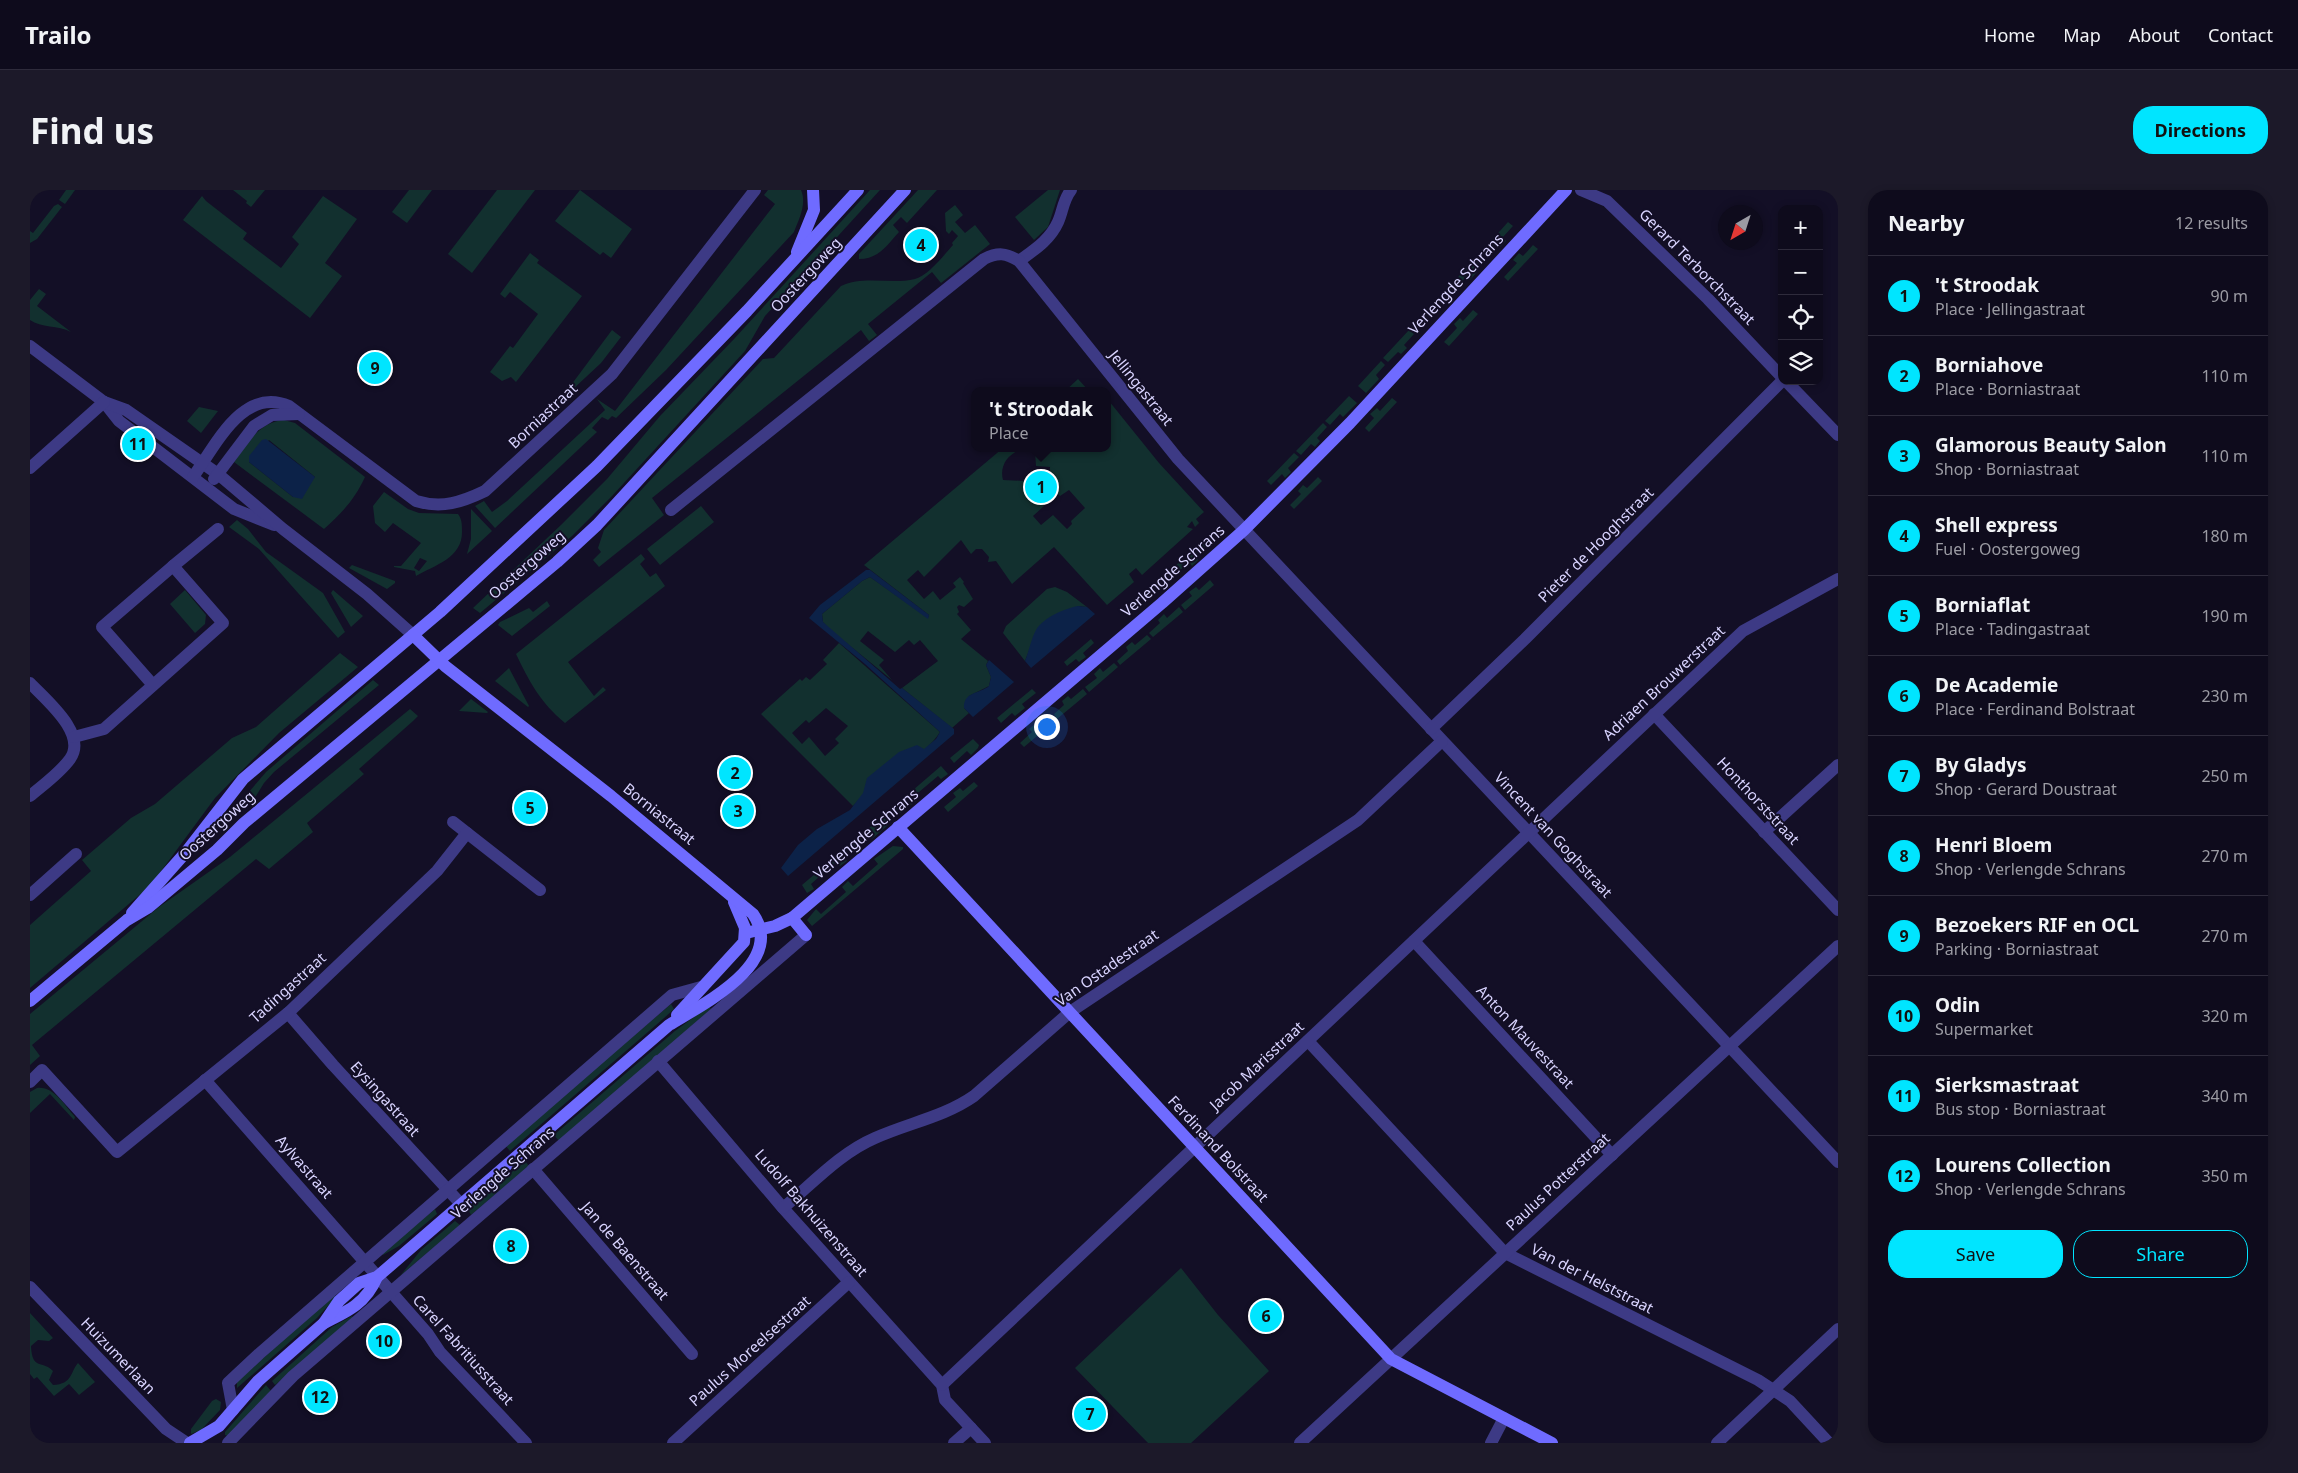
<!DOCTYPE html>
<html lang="en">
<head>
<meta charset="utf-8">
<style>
  body { margin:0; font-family:"Noto Sans",sans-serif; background:#1c1929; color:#f1f3f6 }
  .controls { position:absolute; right:15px; top:15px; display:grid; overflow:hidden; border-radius:10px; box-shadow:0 2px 8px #0003 }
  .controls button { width:45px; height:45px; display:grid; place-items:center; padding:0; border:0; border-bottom:1px solid #2e2b3b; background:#0e0b1c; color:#f1f3f6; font:25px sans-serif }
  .compass { position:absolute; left:1688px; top:15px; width:45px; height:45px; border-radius:50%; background:#0e0b1c; box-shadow:0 2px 8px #0003; rotate:219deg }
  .you { position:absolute; left:1016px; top:536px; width:18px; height:18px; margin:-12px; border:4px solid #fff; border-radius:50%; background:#1a73e8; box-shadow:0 0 0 8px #1a73e833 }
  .badge { display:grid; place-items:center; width:32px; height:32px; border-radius:50%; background:#00e5ff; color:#111; font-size:16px; font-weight:700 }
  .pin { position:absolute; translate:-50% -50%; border:2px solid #fff; box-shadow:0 1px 5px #0006 }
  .popup { position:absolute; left:941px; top:197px; width:140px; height:65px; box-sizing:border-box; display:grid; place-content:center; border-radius:10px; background:#0e0b1c; filter:drop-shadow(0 1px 4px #0005); font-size:16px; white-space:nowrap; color:#9b9ba3 }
  .popup b { font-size:19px; color:#f1f3f6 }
  .popup::after { content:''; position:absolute; left:50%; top:100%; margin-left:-10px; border:10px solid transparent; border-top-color:#0e0b1c }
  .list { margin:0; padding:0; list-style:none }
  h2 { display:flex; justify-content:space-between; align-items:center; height:65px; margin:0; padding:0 20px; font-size:21px }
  h2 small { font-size:16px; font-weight:400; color:#9b9ba3 }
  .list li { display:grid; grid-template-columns:32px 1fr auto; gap:15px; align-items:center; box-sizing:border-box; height:80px; padding:0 20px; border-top:1px solid #2e2b3b }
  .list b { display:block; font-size:19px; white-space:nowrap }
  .list p { margin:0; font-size:16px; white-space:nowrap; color:#9b9ba3 }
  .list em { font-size:16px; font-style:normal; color:#9b9ba3 }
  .actions { display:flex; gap:10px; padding:15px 20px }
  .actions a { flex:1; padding:11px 0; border:1px solid #00e5ff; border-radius:20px; text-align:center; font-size:18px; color:#00e5ff }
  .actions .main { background:#00e5ff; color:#111 }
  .icon { flex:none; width:28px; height:28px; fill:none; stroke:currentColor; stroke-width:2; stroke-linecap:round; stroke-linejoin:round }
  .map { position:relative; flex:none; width:1808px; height:1253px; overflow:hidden; border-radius:20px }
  header { display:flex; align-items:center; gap:30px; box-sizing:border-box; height:70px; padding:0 25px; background:#0e0b1c; border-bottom:1px solid #2e2b3b }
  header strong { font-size:24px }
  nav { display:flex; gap:28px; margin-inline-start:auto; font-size:18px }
  .intro { display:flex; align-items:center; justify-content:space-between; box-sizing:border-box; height:120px; padding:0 30px }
  h1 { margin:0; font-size:35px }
  .button { padding:12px 22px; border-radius:20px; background:#00e5ff; color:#111; font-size:18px; font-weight:700 }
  main { display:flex; gap:30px; padding:0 30px }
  aside { flex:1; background:#0e0b1c; border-radius:20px; box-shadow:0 2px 8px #0003 }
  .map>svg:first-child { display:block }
  .green { fill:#12302f; fill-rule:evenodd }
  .water { fill:#0c2248 }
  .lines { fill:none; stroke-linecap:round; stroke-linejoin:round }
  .street { stroke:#3d3a85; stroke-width:12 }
  .secondary { stroke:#6f6bff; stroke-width:12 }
  .labels { text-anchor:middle; stroke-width:4; stroke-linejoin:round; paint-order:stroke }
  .street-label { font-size:15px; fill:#d9d4ff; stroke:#130f26 }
</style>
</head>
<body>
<header>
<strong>Trailo</strong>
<nav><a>Home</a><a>Map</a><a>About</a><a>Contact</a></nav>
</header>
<div class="intro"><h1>Find us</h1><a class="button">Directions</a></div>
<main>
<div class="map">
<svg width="1808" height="1253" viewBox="0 0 1808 1253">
  <rect width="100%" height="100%" fill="#130f26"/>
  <g class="green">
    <path d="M36,0H45L35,14L29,10Z"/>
    <path d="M203,0H235L221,17L216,13L217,11Z"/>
    <path d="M379,0H402L377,33L362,22Z"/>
    <path d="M467,0H505L442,83L418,64Z"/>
    <path d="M550,0L602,39L581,68L573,62L570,65L525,31Z"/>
    <path d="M738,0H771C777,14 769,29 764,42L636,180L586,228L582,226L578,230L572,227L562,238L567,242L465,338L445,316L454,311L462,322L477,311L575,220L567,209L585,221L745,14L734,5Z"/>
    <path d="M840,0H850L735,126L715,161L582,306L542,346L450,423L443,418L532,334L577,289L630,226L704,149Z"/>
    <path d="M888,0H907L877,33L871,27L863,35L869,42C857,55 849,69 829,69V64Z"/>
    <path d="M1018,0H1030L1018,37L1004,50L985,27Z"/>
    <path d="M172,6L176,11L217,43L213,49L251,78L269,54L262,47L293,6L327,29L295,73L312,86L280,128L153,30Z"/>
    <path d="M28,14L32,17L7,49L0,53V41L3,43L24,16Z"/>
    <path d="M925,15L933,25L925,32L935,43L945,35L960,54L911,93L902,82L838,134L847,145L839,151L831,140L622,308L634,325L569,377L563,370L571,362L568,358L574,340L733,169L744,168L811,96C834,85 861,95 885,89C899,85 913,66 923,55L922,53L928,46L922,40L919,44L916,41L915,23Z"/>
    <path d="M1478,32L1483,36L1473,47L1476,51L1470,57L1466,54L1456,65L1452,61Z"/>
    <path d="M1503,55L1508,59L1478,91L1474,87L1487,73L1483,70L1489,63L1493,66Z"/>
    <path d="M500,63L509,70L507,73L552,106L486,192L481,187L472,191L460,182L480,156L483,158L508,124L480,102L475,108L470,104Z"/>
    <path d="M1450,63L1454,67L1444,78L1447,82L1440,90L1436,87L1423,101L1419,97Z"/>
    <path d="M9,99L16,104L7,116L41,142C28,135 11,138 0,130V110Z"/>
    <path d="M1443,120L1448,124L1419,156L1414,152L1427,138L1424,134L1430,128L1433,131Z"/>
    <path d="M582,140L591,147L571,173L527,214Z"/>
    <path d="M1379,140L1384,144L1374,155L1377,158L1371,164L1368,162L1358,172L1353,168Z"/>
    <path d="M1351,171L1355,175L1346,185L1349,189L1336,203L1328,196Z"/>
    <path d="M1048,189L1059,201H1035Z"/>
    <path d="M1319,206L1327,213L1313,227L1310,224L1300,235L1295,231Z"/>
    <path d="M1362,208L1367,212L1339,242L1335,238L1344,228L1340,224L1347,218L1350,221Z"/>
    <path d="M1079,211L1129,273L1174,322L1166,329L1169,333L1165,337L1162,331L1157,337L1163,339L1112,385L1106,378L1099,384L1104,392L1077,415L1024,357L982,394L966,371L958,372L959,367L952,359H946L941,364L931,350L894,387L888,380L877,390L894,409L903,401L910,410L926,397L923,393L930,387L934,392L933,393L943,409L934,417L929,415L927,417L929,422L927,424L941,440L931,449L958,471L956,475L961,487L959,496L939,506L934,518L939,523L922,538L872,498L908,471L890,450L884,455L879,450L865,462L838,441L830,451L854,470L849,475L862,490L798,438L793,432L792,424L832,391L840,387L898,428L899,425L834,375L973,258H1077ZM993,259L1005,261L1006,276L1020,277L1019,294L1030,306L1039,300L1055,318L1041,331L1042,334L1037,339L1023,325L1011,335L1003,326L1014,316L1005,306L1007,304L995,291L973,290C969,275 979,263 993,259Z"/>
    <path d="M169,217L188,221L171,243L157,231Z"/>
    <path d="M254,230L265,233L335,287C325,309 312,323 294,339L204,272C218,253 229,232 254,230ZM239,250L285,287L263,307L219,272Z"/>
    <path d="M1293,233L1297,237L1287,248L1290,251L1285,257L1281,254L1271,265L1266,261Z"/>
    <path d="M1264,263L1269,267L1258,278L1261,282L1255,288L1252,284L1241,295L1237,291Z"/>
    <path d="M1288,287L1292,291L1264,319L1260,315L1271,304L1268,301L1273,295L1277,298Z"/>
    <path d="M354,302L378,319L389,323L428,324C432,329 432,335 432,342C432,368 405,375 386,386L385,381L364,377V376H371L391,353L363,333L355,342L345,333L343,316ZM390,368L397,371L389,381L384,378Z"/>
    <path d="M671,316L684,332L630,375L617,359Z"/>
    <path d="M441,319L462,341L437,364L441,349Z"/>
    <path d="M207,330L218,339L236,362L293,403L315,442L308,448L229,359L199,337Z"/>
    <path d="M1174,350L1178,355L1165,366L1168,370L1162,376L1159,372L1148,382L1144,377Z"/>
    <path d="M611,364L615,369L610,374L620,387L626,383L635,396L538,472L564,506L573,497L576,500L535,533C510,512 500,493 486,464Z"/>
    <path d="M322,375L365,391V393L357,399L319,378Z"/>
    <path d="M1180,390L1184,395L1155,420L1151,415L1162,406L1159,402L1166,397L1169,400Z"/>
    <path d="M1025,397L1037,402L1057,417L1048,416L1000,458L995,471L973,443L976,436L1017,399Z"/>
    <path d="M155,400L176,425L175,434L165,443L140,414Z"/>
    <path d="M303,400L333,426L321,437L301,403Z"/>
    <path d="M517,411L520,416L482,446L468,435L470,432L499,418L503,422Z"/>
    <path d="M1149,417L1153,422L1123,447L1119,443L1130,433L1128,430L1134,424L1137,428Z"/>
    <path d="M1117,445L1121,449L1090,475L1087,471L1098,461L1096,457L1102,452L1105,455Z"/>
    <path d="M1061,449L1064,453L1053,463L1056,467L1049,472L1046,469L1037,476L1034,472Z"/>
    <path d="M809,453L910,542C894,569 845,588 823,616L731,524L770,489L772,491L776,487L780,490L797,474L793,470ZM796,518L818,536L805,549L809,553L795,566L779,547L772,554L762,543L776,530L779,533Z"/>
    <path d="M310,463L328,477L249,543L185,608L120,696L0,798V735L61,681L52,670L101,628L125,614L202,548L226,537Z"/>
    <path d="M1084,473L1088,477L1059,502L1055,497L1067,488L1064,484L1070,478L1073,482Z"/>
    <path d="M479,478L499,516L498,517L465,491Z"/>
    <path d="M343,490L349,495L244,582L234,593L226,606L205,626L201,623L236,582Z"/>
    <path d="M1002,499L1006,503L992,514L995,518L985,526L982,523L971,533L967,528Z"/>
    <path d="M1053,499L1057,504L1027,529L1024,524L1034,515L1032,511L1038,506L1041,509Z"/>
    <path d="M441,509L458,522L457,523L429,521Z"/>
    <path d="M380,519L388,526L383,531L329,579L334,584L277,633L283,642L239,679L226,669L2,855L10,866L0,875V824L129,717L200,667Z"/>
    <path d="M1021,526L1025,531L994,557L990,553L1002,542L999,539L1006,533L1009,537Z"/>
    <path d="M943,549L949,555L948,558L941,565L937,561L924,573L920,568Z"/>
    <path d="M911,576L918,584L911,589L908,586L883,607L886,611L865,627L860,622L861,619Z"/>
    <path d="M944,592L948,596L918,622L914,617L926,607L923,603L930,598L933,601Z"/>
    <path d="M851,628H855L858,635L842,649L839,645L813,666L817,671L810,676L806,672L781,694L784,699L777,703L772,695Z"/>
    <path d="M863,656L873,657V659L782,736L777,730L786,719L791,724L816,702L812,697L818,691L823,696L848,674L844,669Z"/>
    <path d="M641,814L644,819L633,829L480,961L475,955Z"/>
    <path d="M679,816L681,819L529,951L524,945L645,841Z"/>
    <path d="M7,898C24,896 35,916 45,927L44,930L20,904L0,923V902Z"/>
    <path d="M495,971L499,976L441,1025L438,1019Z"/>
    <path d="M405,1019L407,1024L369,1056L353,1065L352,1063Z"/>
    <path d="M425,1031L430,1035L370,1086L391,1060Z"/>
    <path d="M1151,1078L1188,1125L1239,1181L1161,1253H1118L1045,1178Z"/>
    <path d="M303,1104L306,1107L287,1128L207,1198V1192Z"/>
    <path d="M0,1123L23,1148L19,1151L8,1150L1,1156C2,1181 13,1170 23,1181L19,1190L23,1195C43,1194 40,1182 48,1173L65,1192L49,1205L39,1194L24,1206L7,1187L4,1189L0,1184Z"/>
    <path d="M322,1126L323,1128L245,1195L242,1191L302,1137Z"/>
    <path d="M236,1195L241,1201L198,1246L195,1245V1242Z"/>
    <path d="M186,1209L191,1212L190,1220L171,1240L161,1244V1239L182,1211Z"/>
  </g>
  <g class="water">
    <path d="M236,249L285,287L272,309L263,307L219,272V266L232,250Z"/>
    <path d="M836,380H840L899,425L898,429L840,387L832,391L792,424L793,432L870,499L872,498L924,539V544L758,686L751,678L768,655L787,639L820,620L833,603L837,588L869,562L887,555L894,559L906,549L910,542L835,474L779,428L790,415Z"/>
    <path d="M1048,416L1057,417L1065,424L1001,478L995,471C999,461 1001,449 1006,440C1014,427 1034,419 1048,416Z"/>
    <path d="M959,470L984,492L943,527L934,518C933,502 949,504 959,496L961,487L956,475Z"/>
  </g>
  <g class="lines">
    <g class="street">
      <path d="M1551,0L1577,11L1678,109L1752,187"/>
      <path d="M989,71C1004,60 1020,50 1028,32C1033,21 1033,10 1041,0"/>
      <path d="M0,156L74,212L89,231L204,319L244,335"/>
      <path d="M1756,191L1808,245"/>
      <path d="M74,212L96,220L188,284L253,339L337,404L383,445"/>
      <path d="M0,278L74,212"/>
      <path d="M163,287C186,255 213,196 259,216L386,311C412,319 432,312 455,301L582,184L725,0"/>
      <path d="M184,289L224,236L242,225L269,224"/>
      <path d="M641,320L954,69C968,62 976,63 989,71L1148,269L1808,972"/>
      <path d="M143,376L188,339"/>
      <path d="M0,493C16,510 58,544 40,569C30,583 13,595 0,606"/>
      <path d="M1624,524L1808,720"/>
      <path d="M1401,539L1495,449L1752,191"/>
      <path d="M44,547L74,539L193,433L143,376L72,437L123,495"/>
      <path d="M423,632L437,643"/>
      <path d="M1734,642L1808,575"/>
      <path d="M0,705L46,664"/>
      <path d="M1384,751L1582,965"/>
      <path d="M258,823L303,875L431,1014"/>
      <path d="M1278,851L1475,1063L1728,1190L1760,1211L1799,1253"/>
      <path d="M628,871L753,1018L912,1195L915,1210L955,1253"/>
      <path d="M175,890L398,1144L410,1162L496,1253"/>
      <path d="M0,892L12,880L87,962L258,823L407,681L437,643L510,700"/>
      <path d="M503,979L662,1164"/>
      <path d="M753,1018C782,994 810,963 845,948C878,933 914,927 944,906L1040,822L1328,630L1412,551"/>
      <path d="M0,1097L136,1239L157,1253"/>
      <path d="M912,1195L1713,441L1808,389"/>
      <path d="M203,1220L198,1193L229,1164L642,805L671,797"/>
      <path d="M198,1253L263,1186L776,745"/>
      <path d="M643,1253L819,1092"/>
      <path d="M924,1253L941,1238"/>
      <path d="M1270,1253L1808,756"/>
      <path d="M1461,1253L1474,1228"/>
      <path d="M1687,1253L1808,1139"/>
    </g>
    <g class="secondary">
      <path d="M767,62L784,20L783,0"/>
      <path d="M868,637L1361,1169L1522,1253"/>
      <path d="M102,723L157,661L213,589L410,422L567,276L717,121L828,0"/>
      <path d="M762,728L776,745"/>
      <path d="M716,743L745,736L762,728L1132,413L1214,340L1320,233L1536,0"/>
      <path d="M0,811L97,730L119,717L187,660L214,633L527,372L567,335L875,0"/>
      <path d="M647,825L714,752L715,738L704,712"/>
      <path d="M294,1133C319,1121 336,1113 347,1087"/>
      <path d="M160,1253L189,1236L228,1191L294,1133L309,1111L329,1093L347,1087L639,835C673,814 757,773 723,724L581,606L415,476L383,445"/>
    </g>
  </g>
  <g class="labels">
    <g class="street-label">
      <text transform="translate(1667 77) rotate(45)" y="5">Gerard Terborchstraat</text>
      <text transform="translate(776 85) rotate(-47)" y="5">Oostergoweg</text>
      <text transform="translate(1426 94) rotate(-47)" y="5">Verlengde Schrans</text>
      <text transform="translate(1111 198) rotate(51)" y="5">Jellingastraat</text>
      <text transform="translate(513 226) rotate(-43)" y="5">Borniastraat</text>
      <text transform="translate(1566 355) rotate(-45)" y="5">Pieter de Hooghstraat</text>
      <text transform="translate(497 375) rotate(-41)" y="5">Oostergoweg</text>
      <text transform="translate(1143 381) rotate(-41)" y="5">Verlengde Schrans</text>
      <text transform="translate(1634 493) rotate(-43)" y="5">Adriaen Brouwerstraat</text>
      <text transform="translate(1728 611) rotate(47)" y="5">Honthorststraat</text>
      <text transform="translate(629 624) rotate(39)" y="5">Borniastraat</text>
      <text transform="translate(187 636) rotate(-42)" y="5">Oostergoweg</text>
      <text transform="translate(836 644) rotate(-40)" y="5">Verlengde Schrans</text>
      <text transform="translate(1523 645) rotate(47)" y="5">Vincent van Goghstraat</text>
      <text transform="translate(1077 778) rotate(-35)" y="5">Van Ostadestraat</text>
      <text transform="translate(258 798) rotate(-42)" y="5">Tadingastraat</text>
      <text transform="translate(1495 847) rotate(47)" y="5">Anton Mauvestraat</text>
      <text transform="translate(1227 876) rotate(-43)" y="5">Jacob Marisstraat</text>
      <text transform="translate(355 909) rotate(48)" y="5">Eysingastraat</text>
      <text transform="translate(1188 959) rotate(47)" y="5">Ferdinand Bolstraat</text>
      <text transform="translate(274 977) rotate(49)" y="5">Aylvastraat</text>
      <text transform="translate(473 983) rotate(-41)" y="5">Verlengde Schrans</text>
      <text transform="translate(1528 992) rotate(-43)" y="5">Paulus Potterstraat</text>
      <text transform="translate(781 1023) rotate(49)" y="5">Ludolf Bakhuizenstraat</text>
      <text transform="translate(595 1061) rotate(49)" y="5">Jan de Baenstraat</text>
      <text transform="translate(1562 1089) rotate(27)" y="5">Van der Helststraat</text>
      <text transform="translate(433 1160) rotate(48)" y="5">Carel Fabritiusstraat</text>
      <text transform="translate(720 1161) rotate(-42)" y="5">Paulus Moreelsestraat</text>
      <text transform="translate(88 1166) rotate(46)" y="5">Huizumerlaan</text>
    </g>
  </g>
</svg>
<div class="controls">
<button>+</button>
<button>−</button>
<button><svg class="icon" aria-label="locate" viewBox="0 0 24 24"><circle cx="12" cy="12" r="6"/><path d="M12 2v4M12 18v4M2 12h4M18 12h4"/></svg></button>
<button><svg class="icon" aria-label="layers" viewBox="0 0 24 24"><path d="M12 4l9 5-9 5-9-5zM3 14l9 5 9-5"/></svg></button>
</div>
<svg class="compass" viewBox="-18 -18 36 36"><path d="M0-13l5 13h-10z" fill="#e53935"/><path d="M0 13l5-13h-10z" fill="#9b9ba3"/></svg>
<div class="you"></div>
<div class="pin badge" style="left:1011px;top:297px">1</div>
<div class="popup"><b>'t Stroodak</b>Place</div>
<div class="pin badge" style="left:705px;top:583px">2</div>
<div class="pin badge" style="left:708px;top:621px">3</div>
<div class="pin badge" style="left:891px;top:55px">4</div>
<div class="pin badge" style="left:500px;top:618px">5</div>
<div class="pin badge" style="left:1236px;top:1126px">6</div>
<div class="pin badge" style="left:1060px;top:1224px">7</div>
<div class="pin badge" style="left:481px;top:1056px">8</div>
<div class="pin badge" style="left:345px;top:178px">9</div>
<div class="pin badge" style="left:354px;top:1151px">10</div>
<div class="pin badge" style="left:108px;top:254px">11</div>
<div class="pin badge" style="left:290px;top:1207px">12</div>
</div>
<aside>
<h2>Nearby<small>12 results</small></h2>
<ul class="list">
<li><span class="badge">1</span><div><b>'t Stroodak</b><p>Place · Jellingastraat</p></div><em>90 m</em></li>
<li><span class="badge">2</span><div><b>Borniahove</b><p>Place · Borniastraat</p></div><em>110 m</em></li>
<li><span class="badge">3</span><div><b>Glamorous Beauty Salon</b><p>Shop · Borniastraat</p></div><em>110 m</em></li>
<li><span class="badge">4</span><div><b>Shell express</b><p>Fuel · Oostergoweg</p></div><em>180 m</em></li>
<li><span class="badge">5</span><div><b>Borniaflat</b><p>Place · Tadingastraat</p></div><em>190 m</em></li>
<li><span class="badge">6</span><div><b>De Academie</b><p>Place · Ferdinand Bolstraat</p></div><em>230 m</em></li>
<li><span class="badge">7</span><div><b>By Gladys</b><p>Shop · Gerard Doustraat</p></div><em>250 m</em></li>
<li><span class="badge">8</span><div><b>Henri Bloem</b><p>Shop · Verlengde Schrans</p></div><em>270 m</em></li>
<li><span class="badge">9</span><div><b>Bezoekers RIF en OCL</b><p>Parking · Borniastraat</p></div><em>270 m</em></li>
<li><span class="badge">10</span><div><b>Odin</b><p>Supermarket</p></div><em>320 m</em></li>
<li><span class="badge">11</span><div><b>Sierksmastraat</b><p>Bus stop · Borniastraat</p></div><em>340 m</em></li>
<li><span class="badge">12</span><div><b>Lourens Collection</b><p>Shop · Verlengde Schrans</p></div><em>350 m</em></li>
</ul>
<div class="actions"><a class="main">Save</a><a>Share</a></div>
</aside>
</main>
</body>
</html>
